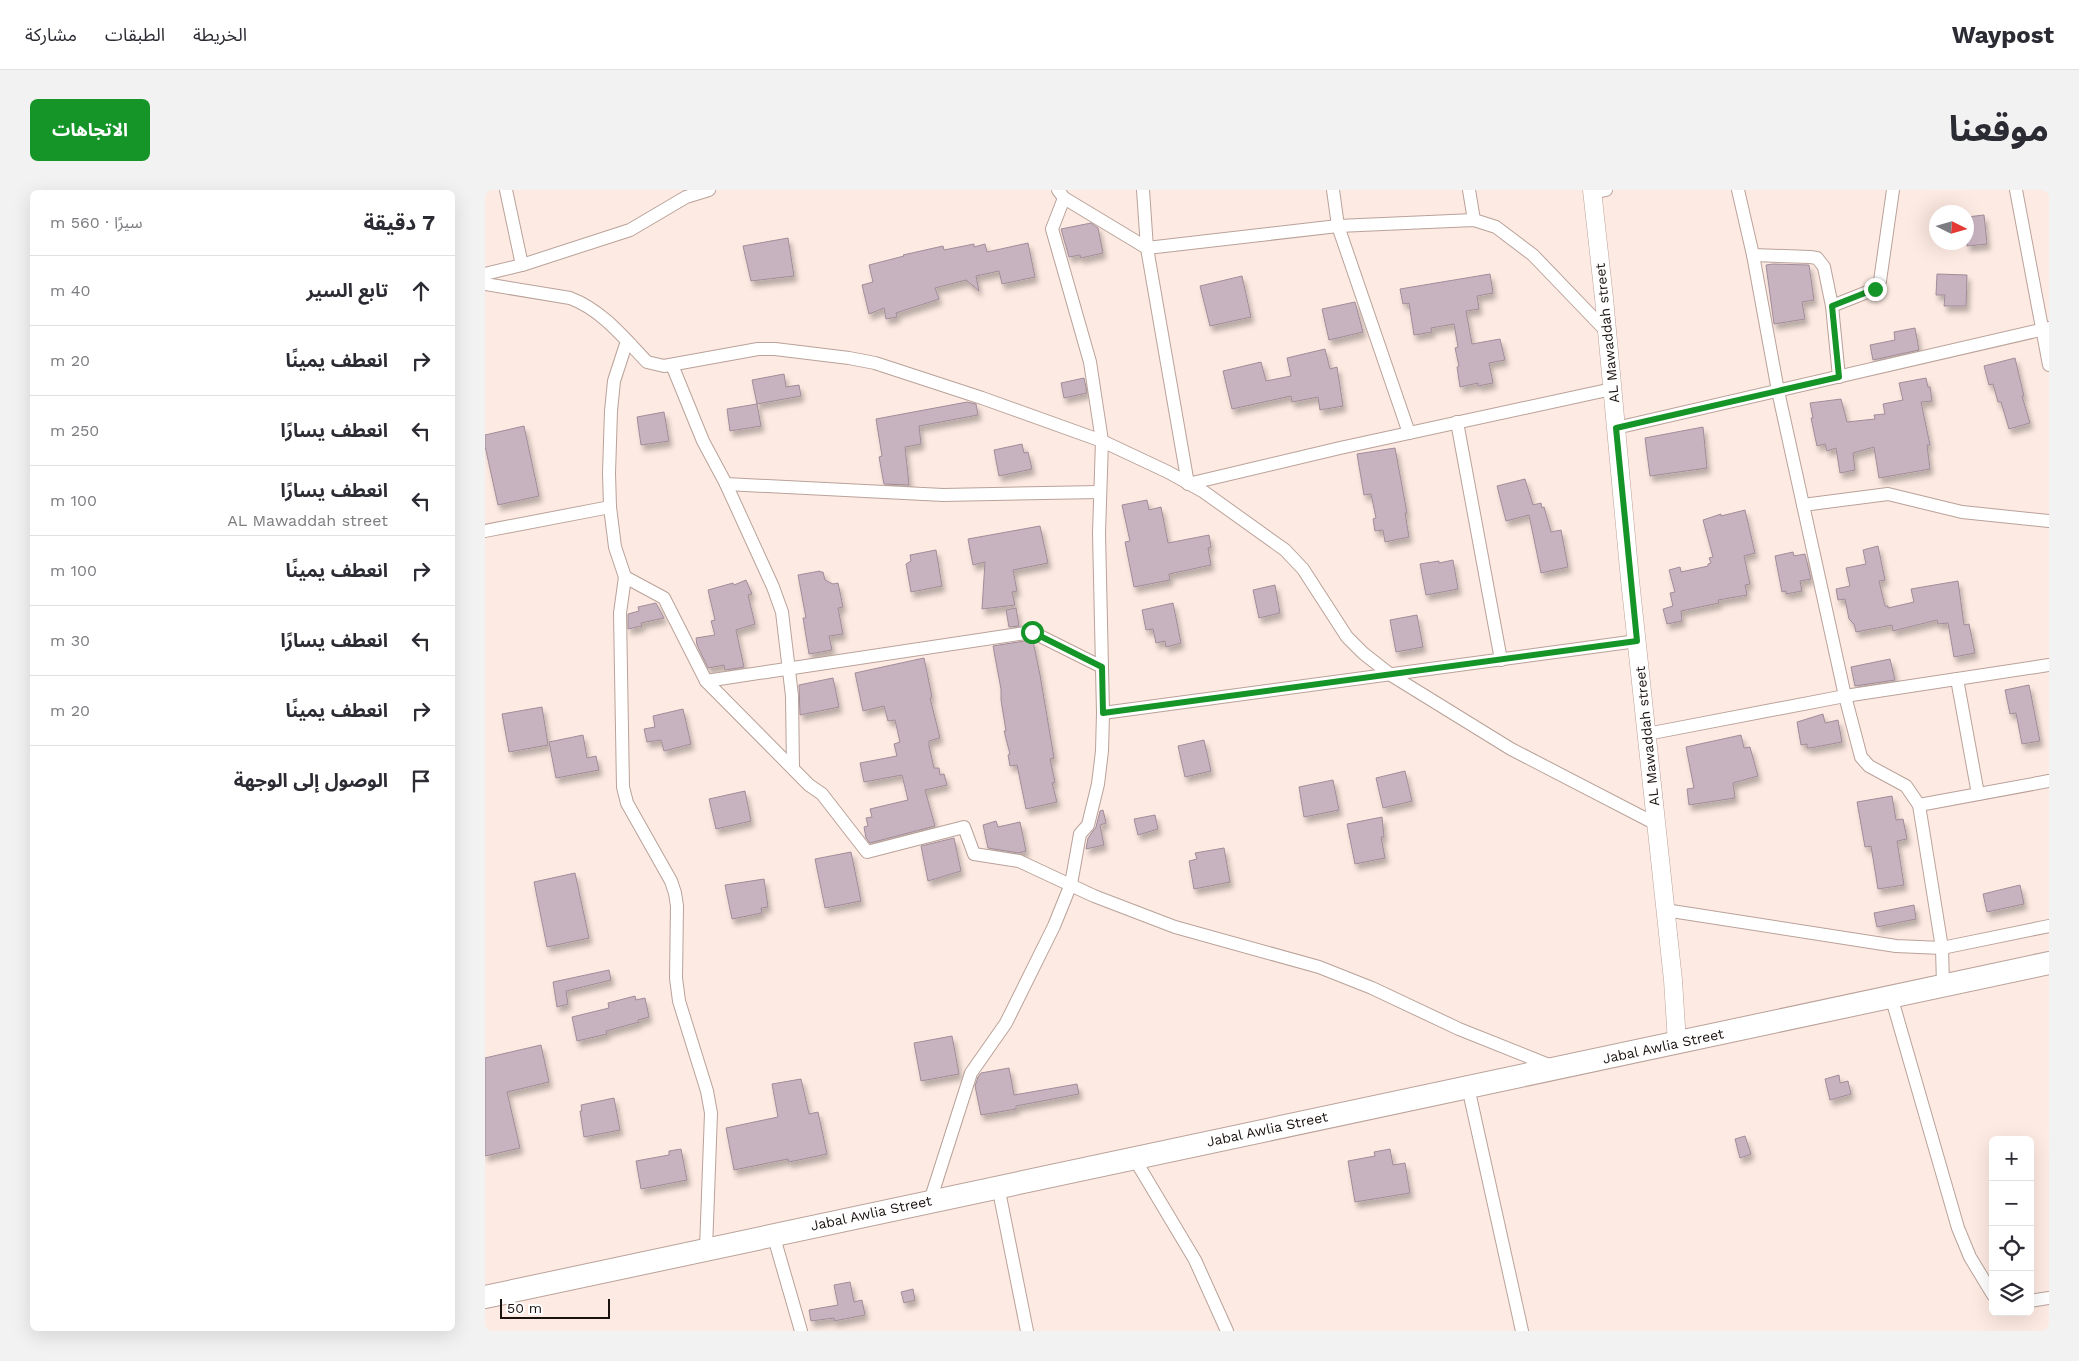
<!DOCTYPE html>
<html lang="ar">
<head>
<meta charset="utf-8">
<style>
  body { margin:0; font-family:"Work Sans","Noto Sans Arabic",sans-serif; background:#f2f2f3; color:#2b2b33; direction:rtl }
  .controls { position:absolute; right:15px; bottom:15px; display:grid; overflow:hidden; border-radius:8px; box-shadow:0 5px 20px #0002 }
  .controls button { width:45px; height:45px; display:grid; place-items:center; padding:0; border:0; border-bottom:1px solid #e1e1e2; background:#fff; color:#2b2b33; font:25px sans-serif }
  .compass { position:absolute; left:1444px; top:15px; width:45px; height:45px; border-radius:50%; background:#fff; box-shadow:0 5px 20px #0002; rotate:95deg }
  .scale { position:absolute; left:15px; bottom:12px; width:110px; box-sizing:border-box; padding-left:5px; border:2px solid #1a120f; border-top:0; font-size:14px; line-height:18px; white-space:nowrap; color:#1a120f; -webkit-text-stroke:4px #fff; paint-order:stroke }
  .stop { position:absolute; width:15px; height:15px; margin:-11px; border:4px solid #159528; border-radius:50%; background:#fff }
  .stop.end { background:#159528; border-color:#fff; box-shadow:0 1px 5px #0008 }
  .list { margin:0; padding:0; list-style:none }
  h2 { display:flex; justify-content:space-between; align-items:center; height:65px; margin:0; padding:0 20px; font-size:21px }
  h2 small { font-size:16px; font-weight:400; color:#7c7c81 }
  .list li { display:grid; grid-template-columns:32px 1fr auto; gap:15px; align-items:center; box-sizing:border-box; height:70px; padding:0 20px; border-top:1px solid #e1e1e2 }
  .list b { display:block; font-size:19px; white-space:nowrap }
  .list p { margin:0; font-size:16px; white-space:nowrap; color:#7c7c81 }
  .list em { font-size:16px; font-style:normal; color:#7c7c81 }
  .icon { flex:none; width:28px; height:28px; fill:none; stroke:currentColor; stroke-width:2; stroke-linecap:round; stroke-linejoin:round }
  .map { position:relative; flex:none; width:1564px; height:1141px; overflow:hidden; direction:ltr; border-radius:8px }
  header { display:flex; align-items:center; gap:30px; box-sizing:border-box; height:70px; padding:0 25px; background:#fff; border-bottom:1px solid #e1e1e2 }
  header strong { font-size:24px }
  nav { display:flex; gap:28px; margin-inline-start:auto; font-size:18px }
  .intro { display:flex; align-items:center; justify-content:space-between; box-sizing:border-box; height:120px; padding:0 30px }
  h1 { margin:0; font-size:35px }
  .button { padding:12px 22px; border-radius:8px; background:#159528; color:#fff; font-size:18px; font-weight:700 }
  main { display:flex; gap:30px; padding:0 30px }
  aside { flex:1; background:#fff; border-radius:8px; box-shadow:0 5px 20px #0002 }
  .map>svg:first-child { display:block }
  .building { fill:#c7b2bf; stroke:#a18c99; filter:url(#shadow) }
  .lines { fill:none; stroke-linecap:round; stroke-linejoin:round }
  .street-casing { stroke:#b9a299; stroke-width:14 }
  .secondary-casing { stroke:#b9a299; stroke-width:19 }
  .highway-casing { stroke:#b9a299; stroke-width:24 }
  .street { stroke:#fff; stroke-width:12 }
  .secondary { stroke:#fff; stroke-width:18 }
  .highway { stroke:#fff; stroke-width:22 }
  .route { stroke:#159528; stroke-width:6 }
  .labels { text-anchor:middle; stroke-width:5; stroke-linejoin:round; paint-order:stroke }
  .street-label { font-size:14px; fill:#1a120f; stroke:#fff }
</style>
</head>
<body>
<header>
<strong>Waypost</strong>
<nav><a>الخريطة</a><a>الطبقات</a><a>مشاركة</a></nav>
</header>
<div class="intro"><h1>موقعنا</h1><a class="button">الاتجاهات</a></div>
<main>
<div class="map">
<svg width="1564" height="1141" viewBox="0 0 1564 1141">
  <defs>
    <filter id="shadow"><feDropShadow dx="3" dy="5.5" stdDeviation="2.5" flood-color="#0004"/></filter>
  </defs>
  <rect width="100%" height="100%" fill="#fdeae2"/>
  <g class="building">
    <path d="M1499,25L1502,54L1482,56V27Z"/>
    <path d="M606,33L613,38L618,63L596,68L595,65L584,67L576,39Z"/>
    <path d="M303,48L309,86L266,91L258,56Z"/>
    <path d="M543,53L550,87L517,94L514,81L491,86L494,101L481,90L450,98L454,109L411,123L412,127L401,129L399,118L384,124L377,95L388,92L384,75L419,66L418,65L458,56L459,60L489,54V57L500,54L502,62Z"/>
    <path d="M1288,74L1324,75L1329,110L1317,112L1320,129L1289,134L1281,75Z"/>
    <path d="M1005,84L1008,103L992,106L994,119L981,121L987,154L1015,149L1020,170L1004,173L1008,193L993,196V193L975,197L972,177L974,176L970,158L973,157L969,134L946,138L947,142L929,145L924,113L918,114L915,99Z"/>
    <path d="M1452,84L1482,85L1481,116H1459L1460,105H1451Z"/>
    <path d="M757,86L766,127L725,136L715,96Z"/>
    <path d="M870,112L878,142L844,150L837,119Z"/>
    <path d="M1430,138L1434,160L1388,170L1385,155L1410,150L1409,142Z"/>
    <path d="M840,159L845,179L852,177L858,216L835,220L833,207L807,212L806,206L747,219L738,181L776,172L781,191L806,186L802,168Z"/>
    <path d="M1530,168L1539,206H1537L1545,233L1524,239L1516,212H1513L1508,194L1504,195L1499,176Z"/>
    <path d="M299,184L301,197L314,195L316,206L272,214L267,190Z"/>
    <path d="M599,188L602,203L579,208L576,193Z"/>
    <path d="M1441,188L1443,197H1445L1447,211L1436,212L1445,255H1442L1445,279L1394,288L1389,257L1368,263L1370,280L1355,283L1351,258L1342,261L1340,254L1332,256L1326,228H1328L1325,213L1356,209L1362,232L1390,229L1389,225L1400,224L1398,214L1418,210L1414,193Z"/>
    <path d="M482,212L491,214L493,225L434,236L436,254L420,257L424,295L399,294L394,267L397,266L391,229Z"/>
    <path d="M272,214L276,236L245,241L242,219Z"/>
    <path d="M179,222L184,251L156,255L152,227Z"/>
    <path d="M39,236L54,306L13,315L0,256V245Z"/>
    <path d="M1218,237L1222,278L1165,286L1160,248Z"/>
    <path d="M537,254L539,263L543,262L547,279L514,286L509,260Z"/>
    <path d="M910,258L922,323H920L924,347L900,352L898,340L890,341L888,329L891,328L886,304L879,305L872,264Z"/>
    <path d="M1040,289L1048,315L1056,313L1057,318L1059,317L1066,342L1076,340L1083,377L1056,383L1044,325L1021,331L1012,296Z"/>
    <path d="M662,310L664,320L676,317L683,353L724,345L726,357L723,358L726,375L684,384L685,390L649,397L640,352L645,351L637,315Z"/>
    <path d="M1260,320L1270,363L1259,366L1265,394L1260,395L1262,405L1233,410L1234,413L1196,421L1197,431L1182,434L1178,419L1188,416L1185,403L1190,402L1184,380L1195,377L1196,382L1223,376V374L1226,373L1224,368L1228,367L1218,330L1236,324V326Z"/>
    <path d="M555,336L563,373L528,380L532,401L527,402L530,415L497,419L500,372L488,375L483,349Z"/>
    <path d="M1393,356L1400,390L1394,391L1400,416H1403V418L1429,412L1426,399L1473,391L1479,435L1484,434L1490,463L1469,467L1463,433L1453,434L1452,430L1408,441L1407,435L1371,442L1369,434L1364,429L1360,409L1353,410L1351,399L1365,396L1361,378L1381,374L1378,360Z"/>
    <path d="M451,360L457,396L426,402L421,374L426,371L425,365Z"/>
    <path d="M1308,362L1309,366L1320,364L1326,389L1315,391L1317,401L1301,404V401L1297,402L1290,366Z"/>
    <path d="M968,370L973,399L941,405L935,374L954,371V373Z"/>
    <path d="M335,381V382H338L340,390L348,394L353,393L358,417L353,418L358,444L344,446L347,460L324,464L318,428H321L313,385Z"/>
    <path d="M261,390L267,404L263,405L270,434L251,440L259,477L240,480L239,475L223,478L212,455L211,448L230,445L226,431L230,430L223,400L248,393L249,395Z"/>
    <path d="M790,395L795,423L774,428L768,400Z"/>
    <path d="M171,413L179,428L156,433L157,436L143,439V424L154,421L153,417Z"/>
    <path d="M688,413L696,453L681,457L680,451L671,453L668,439L661,440L657,420Z"/>
    <path d="M531,418L534,436L524,437L521,420Z"/>
    <path d="M932,425L938,457L911,462L905,430Z"/>
    <path d="M546,450L548,451L555,485L569,568L565,569L570,592L567,593L572,612L541,619L532,575L525,576L523,565L525,564L519,541H521L516,510V499L508,456Z"/>
    <path d="M439,468L447,507L445,508L455,548L444,551V556L449,578H454L455,585L459,584L462,595L440,600L450,636L385,653L381,648L379,637L383,636L381,628L387,627L385,619L423,610L417,585L379,592L375,573L412,566L409,554L415,552L410,530L403,531L399,516L378,521L370,483Z"/>
    <path d="M1405,469L1410,490L1370,496L1366,477Z"/>
    <path d="M348,488L354,517L315,525L314,495Z"/>
    <path d="M1544,495L1555,551L1537,554L1531,523L1525,524L1520,500Z"/>
    <path d="M57,517L63,555L24,562L17,524Z"/>
    <path d="M198,519L206,554L179,561L176,550L162,552L159,539L170,537L168,526Z"/>
    <path d="M1338,524L1340,533L1353,530L1357,552L1325,558H1322V554L1316,555L1312,532Z"/>
    <path d="M98,545L102,568L111,566L114,580L71,588L64,552Z"/>
    <path d="M1256,545L1259,558L1265,557L1273,586L1248,593L1250,608L1204,615L1202,599L1209,598L1201,557Z"/>
    <path d="M719,550L726,581L700,587L693,556Z"/>
    <path d="M920,581L927,611L898,618L891,588Z"/>
    <path d="M848,590L854,620L819,627L814,597Z"/>
    <path d="M260,601L266,631L231,639L224,609Z"/>
    <path d="M1407,606L1411,630L1418,629L1422,649L1412,651L1419,695L1393,699L1386,656L1380,657L1372,612Z"/>
    <path d="M618,620L621,633L615,635L619,655L601,659L603,648L611,637L615,621Z"/>
    <path d="M670,625L673,639L653,645L649,629Z"/>
    <path d="M897,627L899,647H896L900,668L870,674L862,634Z"/>
    <path d="M511,631L513,637L535,632L541,661L534,663L503,658L498,635Z"/>
    <path d="M469,648L476,681L443,691L436,656Z"/>
    <path d="M739,658L745,692L709,699L704,671L712,669L710,663Z"/>
    <path d="M366,662L376,711L340,718L330,669Z"/>
    <path d="M90,683L104,748L62,757L49,692Z"/>
    <path d="M279,689L283,717L276,718L277,723L247,729L240,695Z"/>
    <path d="M1535,695L1539,714L1502,722L1498,704Z"/>
    <path d="M1429,715L1431,729L1392,737L1389,723Z"/>
    <path d="M124,780L126,790L81,801L83,814L72,817L68,792Z"/>
    <path d="M150,806L151,810L160,808L164,827L153,830L154,832L121,841L122,844L92,851L87,827L124,818L123,813Z"/>
    <path d="M467,846L474,884L436,891L429,853Z"/>
    <path d="M56,855L64,892L22,902L35,958L0,966V868Z"/>
    <path d="M524,878L529,905L592,894L594,904L531,916V919L496,925L490,896L493,887L496,883Z"/>
    <path d="M1354,885L1355,893L1363,891L1366,904L1345,910L1340,889Z"/>
    <path d="M316,889L324,924L333,922L342,964L304,972L303,969L249,980L241,938L293,927L287,894Z"/>
    <path d="M129,908L135,940L99,947L95,921H97L96,915Z"/>
    <path d="M1260,946L1266,964L1255,968L1250,949Z"/>
    <path d="M196,959L202,990L156,999L151,971L184,965V961Z"/>
    <path d="M905,959L908,975L920,973L925,1003L870,1012L863,971L890,966L889,962Z"/>
    <path d="M365,1092L369,1112L377,1110L380,1125L349,1131V1128L326,1131L324,1120L353,1115L349,1095Z"/>
    <path d="M428,1099L430,1110L419,1113L416,1102Z"/>
  </g>
  <g class="lines">
    <defs>
      <g id="street">
        <path d="M21,0L37,75"/>
        <path d="M573,0L579,8L662,58L853,36L989,30L1011,37L1048,65L1122,142"/>
        <path d="M658,0L662,58L703,294L855,258L1127,199"/>
        <path d="M848,0L853,36L924,243"/>
        <path d="M984,0L989,30"/>
        <path d="M1253,0L1268,65L1293,201L1360,506L1376,567L1384,576L1421,596L1434,615L1457,758L1458,795"/>
        <path d="M1531,0L1564,175"/>
        <path d="M1107,3L1121,0"/>
        <path d="M1268,65L1325,67L1332,68L1339,77L1347,116L1354,187"/>
        <path d="M0,84L37,75L145,40L201,7L224,0"/>
        <path d="M0,94L85,108C117,120 139,148 162,172L179,176L273,159H290L364,168L390,173L497,208L617,251L683,282L719,302L800,360L818,379L862,447L878,463L906,485L1026,559L1171,634"/>
        <path d="M1347,116L1390,99L1395,91L1408,0"/>
        <path d="M142,151L129,191L126,221L124,283L125,317L130,357L140,387L179,408L221,491L324,595L337,604L382,662L479,637L489,664L534,671L609,706L690,737L834,777L887,798L974,839L1069,877"/>
        <path d="M187,175L218,251L241,294L288,397L297,422L307,506L308,578"/>
        <path d="M972,232L1016,470"/>
        <path d="M1131,238L1564,138"/>
        <path d="M241,294L458,305L615,302"/>
        <path d="M1318,315L1403,304L1477,322L1564,331"/>
        <path d="M0,341L125,317"/>
        <path d="M140,387L135,423L138,597L142,613L186,691L190,703L192,716L191,788L194,811L222,901L226,923L221,1059"/>
        <path d="M1472,489L1493,604"/>
        <path d="M221,491L547,442L617,477"/>
        <path d="M618,523L1152,451"/>
        <path d="M1162,544L1360,506L1564,475"/>
        <path d="M1434,615L1564,591"/>
        <path d="M1180,720L1411,756L1457,758L1564,736"/>
        <path d="M1406,806L1473,1038L1485,1067L1508,1105"/>
        <path d="M983,897L1037,1141"/>
        <path d="M649,968L710,1070L742,1141"/>
        <path d="M513,996L542,1141"/>
        <path d="M445,1011L486,883L521,833L569,736L586,694L595,644L603,635L613,594L617,561L618,523L614,343L617,251L605,172L567,39L579,8"/>
        <path d="M288,1044L316,1141"/>
        <path d="M1545,1111L1564,1108"/>
      </g>
      <path id="secondary" d="M1107,0L1119,108L1145,390L1188,790L1192,853"/>
      <path id="highway" d="M0,1107L1564,773"/>
    </defs>
    <use href="#street" class="street-casing"/>
    <use href="#secondary" class="secondary-casing"/>
    <use href="#highway" class="highway-casing"/>
    <use href="#street" class="street"/>
    <use href="#secondary" class="secondary"/>
    <use href="#highway" class="highway"/>
  </g>
  <g class="lines">
    <path class="route" d="M547,442L617,477L618,523L1152,451L1131,238L1354,187L1347,116L1390,99"/>
  </g>
  <g class="labels">
    <g class="street-label">
      <text transform="translate(1122 143) rotate(-96)" y="5">AL Mawaddah street</text>
      <text transform="translate(1162 546) rotate(-96)" y="5">AL Mawaddah street</text>
      <text transform="translate(1178 856) rotate(-12)" y="5">Jabal Awlia Street</text>
      <text transform="translate(782 939) rotate(-12)" y="5">Jabal Awlia Street</text>
      <text transform="translate(386 1023) rotate(-12)" y="5">Jabal Awlia Street</text>
    </g>
  </g>
</svg>
<div class="controls">
<button>+</button>
<button>−</button>
<button><svg class="icon" aria-label="locate" viewBox="0 0 24 24"><circle cx="12" cy="12" r="6"/><path d="M12 2v4M12 18v4M2 12h4M18 12h4"/></svg></button>
<button><svg class="icon" aria-label="layers" viewBox="0 0 24 24"><path d="M12 4l9 5-9 5-9-5zM3 14l9 5 9-5"/></svg></button>
</div>
<svg class="compass" viewBox="-18 -18 36 36"><path d="M0-13l5 13h-10z" fill="#e53935"/><path d="M0 13l5-13h-10z" fill="#7c7c81"/></svg>
<div class="scale">50 m</div>
<div class="stop" style="left:547px;top:442px"></div>
<div class="stop end" style="left:1390px;top:99px"></div>
</div>
<aside>
<h2>7 دقيقة<small>سيرًا · 560 m</small></h2>
<ul class="list">
<li><svg class="icon" aria-label="ahead" viewBox="0 0 24 24"><path d="M12 20V5M6 11l6-6 6 6"/></svg><div><b>تابع السير</b></div><em>40 m</em></li>
<li><svg class="icon" aria-label="right" viewBox="0 0 24 24"><path d="M7 20v-9h11M14 6l5 5-5 5"/></svg><div><b>انعطف يمينًا</b></div><em>20 m</em></li>
<li><svg class="icon" aria-label="left" viewBox="0 0 24 24"><path d="M17 20v-9H6M10 6l-5 5 5 5"/></svg><div><b>انعطف يسارًا</b></div><em>250 m</em></li>
<li><svg class="icon" aria-label="left" viewBox="0 0 24 24"><path d="M17 20v-9H6M10 6l-5 5 5 5"/></svg><div><b>انعطف يسارًا</b><p>AL Mawaddah street</p></div><em>100 m</em></li>
<li><svg class="icon" aria-label="right" viewBox="0 0 24 24"><path d="M7 20v-9h11M14 6l5 5-5 5"/></svg><div><b>انعطف يمينًا</b></div><em>100 m</em></li>
<li><svg class="icon" aria-label="left" viewBox="0 0 24 24"><path d="M17 20v-9H6M10 6l-5 5 5 5"/></svg><div><b>انعطف يسارًا</b></div><em>30 m</em></li>
<li><svg class="icon" aria-label="right" viewBox="0 0 24 24"><path d="M7 20v-9h11M14 6l5 5-5 5"/></svg><div><b>انعطف يمينًا</b></div><em>20 m</em></li>
<li><svg class="icon" aria-label="arrive" viewBox="0 0 24 24"><path d="M6 21V4h12l-3 4 3 4H6"/></svg><div><b>الوصول إلى الوجهة</b></div></li>
</ul>
</aside>
</main>
</body>
</html>
